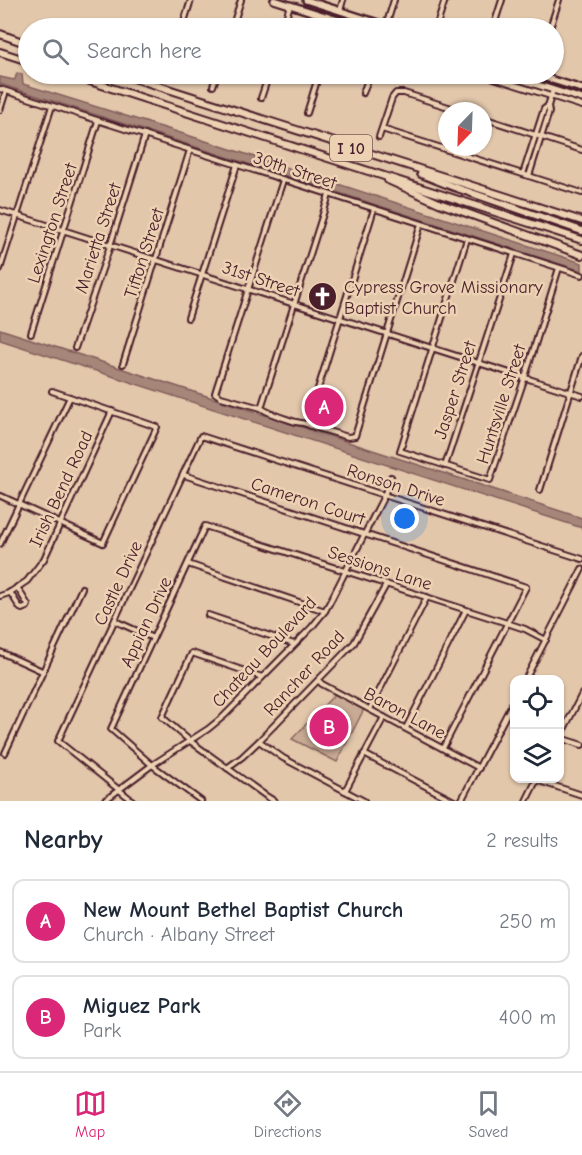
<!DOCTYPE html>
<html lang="en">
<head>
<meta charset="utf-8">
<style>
  body { margin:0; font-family:"Comic Neue",sans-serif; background:#f2f2f3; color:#1f2937 }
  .controls { position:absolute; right:18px; bottom:18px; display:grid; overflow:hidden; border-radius:12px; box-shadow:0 2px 4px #0004 }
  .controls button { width:54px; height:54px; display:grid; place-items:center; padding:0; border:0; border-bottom:2px solid #e0e1e3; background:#fff; color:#1f2937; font:30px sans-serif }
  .compass { position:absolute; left:438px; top:102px; width:54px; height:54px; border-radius:50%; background:#fff; box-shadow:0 2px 4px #0004; rotate:203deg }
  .you { position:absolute; left:405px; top:519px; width:21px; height:21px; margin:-15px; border:4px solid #fff; border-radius:50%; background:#1a73e8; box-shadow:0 0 0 9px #1a73e833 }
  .badge { display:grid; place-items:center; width:39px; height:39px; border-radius:50%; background:#db2777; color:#fff; font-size:20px; font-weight:700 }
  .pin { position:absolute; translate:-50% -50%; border:3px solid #fff; box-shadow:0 2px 6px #0006 }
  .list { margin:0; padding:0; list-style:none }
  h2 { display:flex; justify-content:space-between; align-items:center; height:78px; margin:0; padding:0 24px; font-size:26px }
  h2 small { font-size:20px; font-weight:400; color:#747a83 }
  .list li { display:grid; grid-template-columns:39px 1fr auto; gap:18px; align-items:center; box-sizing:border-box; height:84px; margin:0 12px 12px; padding:0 12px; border:2px solid #e0e1e3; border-radius:12px }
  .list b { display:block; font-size:22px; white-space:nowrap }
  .list p { margin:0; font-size:20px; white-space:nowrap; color:#747a83 }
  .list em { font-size:20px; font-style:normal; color:#747a83 }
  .icon { flex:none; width:33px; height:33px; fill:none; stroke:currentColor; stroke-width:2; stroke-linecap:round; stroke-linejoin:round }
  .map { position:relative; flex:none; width:582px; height:801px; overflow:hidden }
  .search { position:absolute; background:#fff; box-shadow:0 2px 4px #0004; left:18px; right:18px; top:18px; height:66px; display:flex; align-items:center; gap:15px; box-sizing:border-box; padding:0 21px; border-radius:33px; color:#747a83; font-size:22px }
  .sheet { height:270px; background:#fff }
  nav { display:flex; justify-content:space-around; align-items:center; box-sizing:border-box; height:84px; border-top:2px solid #e0e1e3; background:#fff; font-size:16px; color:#747a83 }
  nav a { display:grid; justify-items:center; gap:3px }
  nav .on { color:#db2777 }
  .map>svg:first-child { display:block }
  .green { fill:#c9ab95; stroke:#8a6560; stroke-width:1.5 }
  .water { fill:#a7867a; stroke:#825d5a; stroke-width:1.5 }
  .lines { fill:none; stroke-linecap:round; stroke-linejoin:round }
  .minor-casing { stroke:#4a1f2b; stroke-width:8 }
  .major-casing { stroke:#4a1f2b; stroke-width:10 }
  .highway-casing { stroke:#4a1f2b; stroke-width:10 }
  .minor { stroke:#ecd2b3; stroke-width:4 }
  .major { stroke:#ecd2b3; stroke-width:5 }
  .highway { stroke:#ecd2b3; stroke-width:6 }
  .labels { text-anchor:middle; stroke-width:5; stroke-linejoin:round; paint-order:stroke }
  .shield { fill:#ecd2b3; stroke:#7b5554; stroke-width:1.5 }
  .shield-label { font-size:16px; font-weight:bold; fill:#4a1f2b }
  .street-label { font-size:18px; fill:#4a1f2b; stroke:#ecd2b3 }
  .poi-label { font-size:18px; fill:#4a1f2b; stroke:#ecd2b3; text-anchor:start }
</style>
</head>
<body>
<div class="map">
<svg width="582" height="801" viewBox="0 0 582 801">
  <rect width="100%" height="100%" fill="#e2c7ab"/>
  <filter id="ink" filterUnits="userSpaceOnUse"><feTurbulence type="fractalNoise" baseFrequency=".0167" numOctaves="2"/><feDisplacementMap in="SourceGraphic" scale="12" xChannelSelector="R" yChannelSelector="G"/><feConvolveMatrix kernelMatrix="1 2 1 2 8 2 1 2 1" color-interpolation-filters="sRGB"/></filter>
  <g filter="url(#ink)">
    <path class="green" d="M335,694L364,709L337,762L292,739Z"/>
    <g class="water">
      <path d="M17,73L22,74L23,84L187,135L582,263V271L0,84V77L14,80L15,79Z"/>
      <path d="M0,329L582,518V528L0,340Z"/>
    </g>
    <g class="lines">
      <defs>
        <g id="minor">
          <path d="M340,11L343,0"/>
          <path d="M386,26L394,0"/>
          <path d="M182,28L191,0"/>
          <path d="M232,28L241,0"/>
          <path d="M283,28L290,5"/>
          <path d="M334,28L337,20"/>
          <path d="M436,28L445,0"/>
          <path d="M493,28L502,0"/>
          <path d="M550,28L559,0"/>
          <path d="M481,74L582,106"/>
          <path d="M213,86L217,74"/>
          <path d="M0,89L582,275"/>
          <path d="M363,93L370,74"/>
          <path d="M261,98L269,74"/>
          <path d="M0,110L6,91"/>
          <path d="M307,113L319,74"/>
          <path d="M483,118L582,150"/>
          <path d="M382,129L582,193"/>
          <path d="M379,137L392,98L396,93H404L461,111"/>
          <path d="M523,174L544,109L548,106L553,90"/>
          <path d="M529,176L549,112L548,106"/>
          <path d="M283,180L215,393L221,397L261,408C271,415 284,418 296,422C301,423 306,423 311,426L348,437L355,436L421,224"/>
          <path d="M0,210L582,396"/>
          <path d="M467,239L400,451L490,480L525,377L559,268"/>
          <path d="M0,269L52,106"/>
          <path d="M188,318L237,165"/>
          <path d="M31,333L98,121"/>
          <path d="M75,348L109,249L145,135"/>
          <path d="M123,364L190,150"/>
          <path d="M261,408L329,195"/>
          <path d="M307,424L374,209"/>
          <path d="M445,466L514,254"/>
          <path d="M184,475L526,587L443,748"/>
          <path d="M540,490L582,356"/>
          <path d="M1,496L103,543L157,427L52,391"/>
          <path d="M0,544L70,397"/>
          <path d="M188,564L325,611"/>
          <path d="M10,592L20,608L22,609L27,607L28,605L17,587"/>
          <path d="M0,596L9,593L27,581L44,559L112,411"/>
          <path d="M208,615L294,644"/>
          <path d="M115,621L153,638"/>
          <path d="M0,652L42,671"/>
          <path d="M262,677L192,653L162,717L190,741L266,796L274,801"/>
          <path d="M525,680L582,569"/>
          <path d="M319,681L322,684L479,768"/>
          <path d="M370,709L427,597"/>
          <path d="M406,728L466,610"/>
          <path d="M560,737L582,694"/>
          <path d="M560,738L582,745"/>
          <path d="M259,741L283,758L364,801"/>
          <path d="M5,753L82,588"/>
          <path d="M364,754L454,801"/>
          <path d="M227,768L242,757L259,741L354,643L386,585"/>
          <path d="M536,780L582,795"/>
          <path d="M345,791L384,717"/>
          <path d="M104,801L152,765L208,729L224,716L311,628L325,611L332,598L384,496L391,477"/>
          <path d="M133,801L58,741L201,436L582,559"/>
          <path d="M201,801L152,765L111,729L205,526L507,623L525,629L546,640"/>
          <path d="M461,801L514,700"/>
          <path d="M526,801L537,779"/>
        </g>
        <g id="major">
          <path d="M274,0L363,28"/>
          <path d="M306,0L394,28"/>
          <path d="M503,74L582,99"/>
          <path d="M533,74L582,89"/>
        </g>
        <g id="highway">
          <path d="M0,34L28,44"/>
          <path d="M0,52L28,61"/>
          <path d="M68,74L582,240"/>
          <path d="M121,74L582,221"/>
          <path d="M421,174L454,187L582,231"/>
          <path d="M388,180L439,203L582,255"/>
        </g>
      </defs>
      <use href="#minor" class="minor-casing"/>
      <use href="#major" class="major-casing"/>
      <use href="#highway" class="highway-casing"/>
      <use href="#minor" class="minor"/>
      <use href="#major" class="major"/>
      <use href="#highway" class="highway"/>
    </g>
  </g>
  <defs>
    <symbol id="church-disc" viewBox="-11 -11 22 22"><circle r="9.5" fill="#4a1f2b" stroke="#ecd2b3"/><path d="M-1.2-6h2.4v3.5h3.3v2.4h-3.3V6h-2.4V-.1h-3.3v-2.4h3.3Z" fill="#fff"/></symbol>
  </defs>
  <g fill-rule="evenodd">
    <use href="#church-disc" x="306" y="280" width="33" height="33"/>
  </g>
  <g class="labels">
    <rect class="shield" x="330" y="135" width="42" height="26" rx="4.5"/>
    <g class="shield-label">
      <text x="351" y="154">I 10</text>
    </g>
    <g class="street-label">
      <text transform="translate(295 170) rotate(18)" y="6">30th Street</text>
      <text transform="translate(52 223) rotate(-72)" y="6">Lexington Street</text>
      <text transform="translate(98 238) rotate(-72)" y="6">Marietta Street</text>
      <text transform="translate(144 253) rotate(-72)" y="6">Tifton Street</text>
      <text transform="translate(261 279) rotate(18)" y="6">31st Street</text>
      <text transform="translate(455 390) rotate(-72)" y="6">Jasper Street</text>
      <text transform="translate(501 404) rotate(-72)" y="6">Huntsville Street</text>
      <text transform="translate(396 485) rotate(18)" y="6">Ronson Drive</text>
      <text transform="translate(61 489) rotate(-65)" y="6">Irish Bend Road</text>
      <text transform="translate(308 501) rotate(18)" y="6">Cameron Court</text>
      <text transform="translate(380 568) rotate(18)" y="6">Sessions Lane</text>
      <text transform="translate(118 583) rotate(-65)" y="6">Castle Drive</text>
      <text transform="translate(146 622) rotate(-65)" y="6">Appian Drive</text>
      <text transform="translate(264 652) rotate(-47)" y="6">Chateau Boulevard</text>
      <text transform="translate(304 673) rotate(-47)" y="6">Rancher Road</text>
      <text transform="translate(405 713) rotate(28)" y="6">Baron Lane</text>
    </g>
    <g class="poi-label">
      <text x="344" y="293">Cypress Grove Missionary<tspan x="344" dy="21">Baptist Church</tspan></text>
    </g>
  </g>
</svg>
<div class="controls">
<button><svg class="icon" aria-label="locate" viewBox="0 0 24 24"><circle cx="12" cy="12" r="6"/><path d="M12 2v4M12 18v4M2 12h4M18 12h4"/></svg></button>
<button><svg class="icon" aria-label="layers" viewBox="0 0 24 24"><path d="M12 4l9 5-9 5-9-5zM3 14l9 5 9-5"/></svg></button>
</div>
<svg class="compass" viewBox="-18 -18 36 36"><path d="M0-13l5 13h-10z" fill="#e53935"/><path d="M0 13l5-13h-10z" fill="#747a83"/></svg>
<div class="you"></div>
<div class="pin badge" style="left:324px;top:407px">A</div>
<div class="pin badge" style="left:329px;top:727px">B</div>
<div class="search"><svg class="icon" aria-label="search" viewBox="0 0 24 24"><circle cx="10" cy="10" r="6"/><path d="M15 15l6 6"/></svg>Search here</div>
</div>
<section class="sheet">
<h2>Nearby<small>2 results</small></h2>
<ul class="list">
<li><span class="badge">A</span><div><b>New Mount Bethel Baptist Church</b><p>Church · Albany Street</p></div><em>250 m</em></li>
<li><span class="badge">B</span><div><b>Miguez Park</b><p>Park</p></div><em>400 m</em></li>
</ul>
</section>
<nav>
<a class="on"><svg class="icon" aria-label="map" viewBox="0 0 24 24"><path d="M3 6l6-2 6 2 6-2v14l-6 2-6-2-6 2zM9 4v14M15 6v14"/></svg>Map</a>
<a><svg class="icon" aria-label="directions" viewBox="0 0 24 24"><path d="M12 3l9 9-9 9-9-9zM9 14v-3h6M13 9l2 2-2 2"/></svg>Directions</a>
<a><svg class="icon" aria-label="saved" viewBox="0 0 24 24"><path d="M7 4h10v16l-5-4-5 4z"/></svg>Saved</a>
</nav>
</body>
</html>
